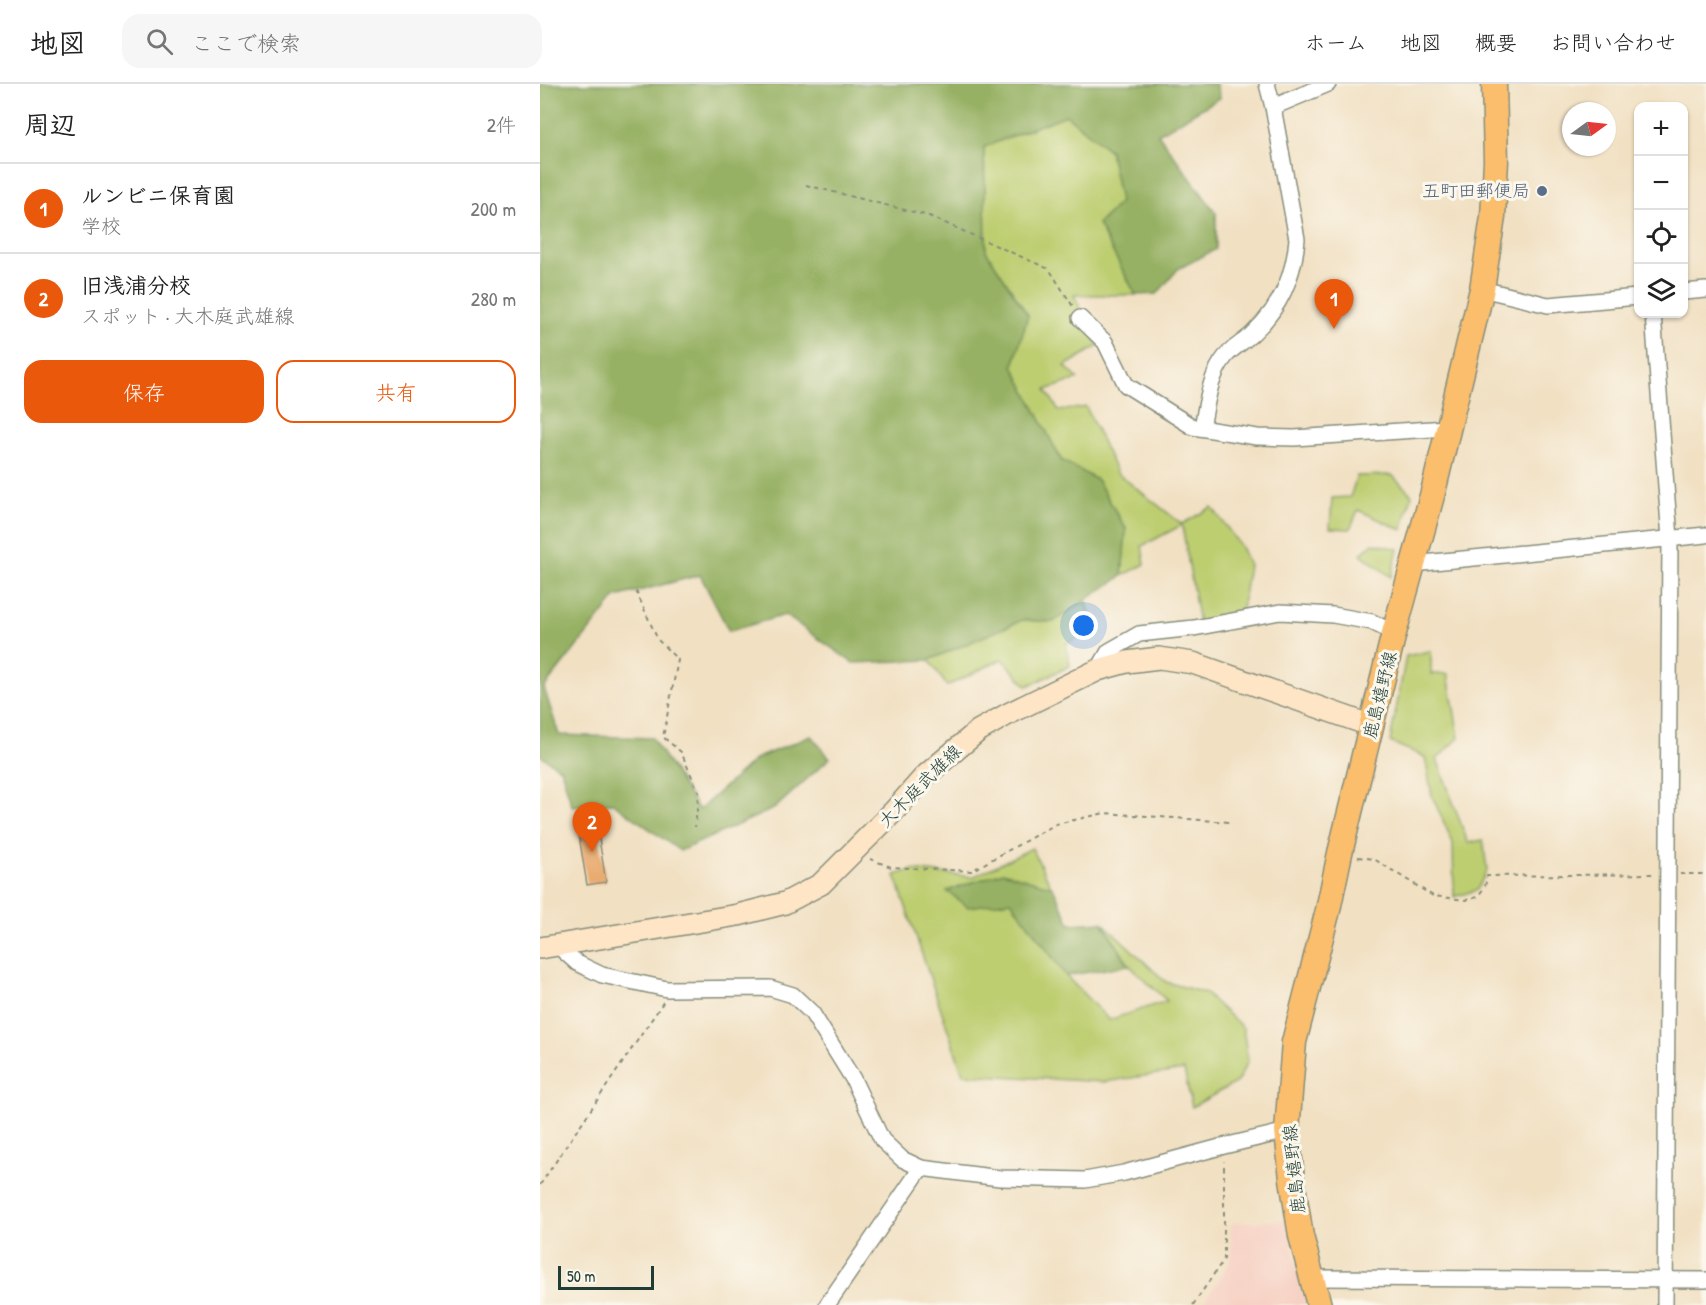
<!DOCTYPE html>
<html lang="ja">
<head>
<meta charset="utf-8">
<style>
  body { margin:0; font-family:"Patrick Hand","Klee One",sans-serif; background:#f6f6f6; color:#222 }
  .controls { position:absolute; right:18px; top:18px; display:grid; overflow:hidden; border-radius:12px; box-shadow:0 2px 4px #0004 }
  .controls button { width:54px; height:54px; display:grid; place-items:center; padding:0; border:0; border-bottom:2px solid #e0e0e0; background:#fff; color:#222; font:30px sans-serif }
  .compass { position:absolute; left:1022px; top:18px; width:54px; height:54px; border-radius:50%; background:#fff; box-shadow:0 2px 4px #0004; rotate:75deg }
  .scale { position:absolute; left:18px; bottom:15px; width:96px; box-sizing:border-box; padding-left:6px; border:3px solid #1f3d34; border-top:0; font-size:16px; line-height:21px; white-space:nowrap; color:#1f3d34; -webkit-text-stroke:4px #fbf7ec; paint-order:stroke }
  .you { position:absolute; left:544px; top:542px; width:21px; height:21px; margin:-15px; border:4px solid #fff; border-radius:50%; background:#1a73e8; box-shadow:0 0 0 9px #1a73e833 }
  .badge { display:grid; place-items:center; width:39px; height:39px; border-radius:50%; background:#ea580c; color:#fff; font-size:20px; font-weight:700 }
  .pin { position:absolute; translate:-50% -50px; filter:drop-shadow(0 2px 3px #0008) }
  .pin::after { content:''; position:absolute; top:32px; width:21px; height:18px; background:inherit; clip-path:polygon(0 0,100% 0,50% 100%) }
  .list { margin:0; padding:0; list-style:none }
  h2 { display:flex; justify-content:space-between; align-items:center; height:78px; margin:0; padding:0 24px; font-size:26px }
  h2 small { font-size:20px; font-weight:400; color:#767676 }
  .list li { display:grid; grid-template-columns:39px 1fr auto; gap:18px; align-items:center; box-sizing:border-box; height:90px; padding:0 24px; border-top:2px solid #e0e0e0 }
  .list b { display:block; font-size:22px; white-space:nowrap }
  .list p { margin:0; font-size:20px; white-space:nowrap; color:#767676 }
  .list em { font-size:20px; font-style:normal; color:#767676 }
  .actions { display:flex; gap:12px; padding:18px 24px }
  .actions a { flex:1; padding:14px 0; border:2px solid #ea580c; border-radius:18px; text-align:center; font-size:21px; color:#ea580c }
  .actions .main { background:#ea580c; color:#fff }
  .icon { flex:none; width:33px; height:33px; fill:none; stroke:currentColor; stroke-width:2; stroke-linecap:round; stroke-linejoin:round }
  .map { position:relative; flex:none; width:1166px; height:1221px; overflow:hidden }
  header { display:flex; align-items:center; gap:36px; box-sizing:border-box; height:84px; padding:0 30px; background:#fff; border-bottom:2px solid #e0e0e0 }
  header strong { font-size:28px }
  nav { display:flex; gap:33px; margin-inline-start:auto; font-size:21px }
  .search { width:420px; height:54px; background:#f6f6f6; display:flex; align-items:center; gap:15px; box-sizing:border-box; padding:0 21px; border-radius:18px; color:#767676; font-size:22px }
  main { display:flex }
  aside { flex:1; background:#fff }
  .map>svg:first-child { display:block }
  .built { fill:#f6d2c4 }
  .green { fill:#bdce71; stroke:#6e8652; stroke-width:1.5 }
  .forest { fill:#96b163; stroke:#5a774c; stroke-width:1.5 }
  .building { fill:#e9ab6f }
  .lines { fill:none; stroke-linecap:round; stroke-linejoin:round }
  .minor-casing { stroke:#888e7b; stroke-width:18 }
  .secondary-casing { stroke:#888e7b; stroke-width:24 }
  .primary-casing { stroke:#888e7b; stroke-width:27 }
  .path { stroke:#888e7b; stroke-width:2; stroke-dasharray:4.5 4.5; stroke-linecap:butt }
  .minor { stroke:#fff; stroke-width:15 }
  .secondary { stroke:#fde5c5; stroke-width:21 }
  .primary { stroke:#fabe6d; stroke-width:24 }
  .service-dot { fill:#5c6f8a; stroke:#fbf7ec; stroke-width:2 }
  .labels { text-anchor:middle; stroke-width:6; stroke-linejoin:round; paint-order:stroke }
  .service-label { font-size:18px; fill:#4e5e75; stroke:#fbf7ec; text-anchor:end }
  .street-label { font-size:18px; fill:#1f3d34; stroke:#fbf7ec }
</style>
</head>
<body>
<header>
<strong>地図</strong>
<div class="search"><svg class="icon" aria-label="search" viewBox="0 0 24 24"><circle cx="10" cy="10" r="6"/><path d="M15 15l6 6"/></svg>ここで検索</div>
<nav><a>ホーム</a><a>地図</a><a>概要</a><a>お問い合わせ</a></nav>
</header>
<main>
<aside>
<h2>周辺<small>2件</small></h2>
<ul class="list">
<li><span class="badge">1</span><div><b>ルンビニ保育園</b><p>学校</p></div><em>200 m</em></li>
<li><span class="badge">2</span><div><b>旧浅浦分校</b><p>スポット · 大木庭武雄線</p></div><em>280 m</em></li>
</ul>
<div class="actions"><a class="main">保存</a><a>共有</a></div>
</aside>
<div class="map">
<svg width="1166" height="1221" viewBox="0 0 1166 1221">
  <rect width="100%" height="100%" fill="#fbf7ec"/>
  <filter id="ink" filterUnits="userSpaceOnUse"><feTurbulence type="fractalNoise" baseFrequency=".0167" numOctaves="2"/><feDisplacementMap in="SourceGraphic" scale="12" xChannelSelector="R" yChannelSelector="G"/><feConvolveMatrix kernelMatrix="1 2 1 2 8 2 1 2 1" color-interpolation-filters="sRGB"/></filter>
  <filter id="wash" filterUnits="userSpaceOnUse"><feTurbulence type="fractalNoise" baseFrequency=".008" numOctaves="4" result="noise"/><feDisplacementMap in="SourceGraphic" scale="24" xChannelSelector="R" yChannelSelector="G"/><feGaussianBlur stdDeviation="1.35" result="paint"/><feColorMatrix in="noise" values="0 0 0 0 0 0 0 0 0 0 0 0 0 0 0 0 0 1.4 0 .05"/><feComposite in="paint" operator="in"/></filter>
  <g filter="url(#wash)">
    <rect width="100%" height="100%" fill="#f1e0c2"/>
    <path class="built" d="M746,1136L766,1221H662L690,1178L692,1139Z"/>
    <g class="green">
      <path d="M526,31L570,67L581,118L558,140L596,211H534L558,262L525,282L538,295L506,306L519,327L546,323L577,389L642,440L672,423L701,463L709,481L701,531L659,539L642,441L602,462L605,480L582,492L586,445L557,396L521,376L473,282L488,231L446,167L444,63Z"/>
      <path d="M852,391L872,411L862,446L818,426L810,445L790,444L792,414L810,413L817,392Z"/>
      <path d="M833,459L858,465L851,493L821,470Z"/>
      <path d="M546,516L554,543L526,560L530,582L487,602L462,575L407,602L389,576L482,536L513,538Z"/>
      <path d="M891,567V590H908L919,654L897,675L928,759L943,756L947,786L937,806L914,813L913,759L892,712L885,673L850,658L866,572Z"/>
      <path d="M492,764L530,840L526,892L569,936L627,917L589,881L562,838L626,898L665,909L703,944L708,977L697,998L652,1023L644,986L564,998L423,990L355,791L372,786L433,793Z"/>
    </g>
    <g class="forest">
      <path d="M0,0H676L680,14L618,50L676,129V165L638,185L617,210L596,211L558,140L580,118L570,67L526,31L444,63L446,167L488,231L473,282L521,376L557,396L586,445L582,492L513,538L482,536L389,576L313,579L245,531L189,547L160,491L76,513L4,604L19,651L112,654L159,726L217,674L271,652L290,674L235,724L140,767L73,719L32,722L21,685L0,671Z"/>
      <path d="M463,788L513,803L530,840L562,838L589,881L526,892L471,817L428,823L407,807Z"/>
    </g>
    <g id="blocks">
      <path class="building" d="M56,736L66,798L47,801L37,739Z"/>
    </g>
  </g>
  <g filter="url(#ink)">
    <use href="#blocks" fill-opacity="0" stroke="#888e7b" stroke-width="1.5"/>
    <g class="lines">
      <defs>
        <g id="minor">
          <path d="M733,23L788,0"/>
          <path d="M942,205L1008,221L1098,213"/>
          <path d="M1144,208L1166,206"/>
          <path d="M1113,230L1130,455L1125,1221"/>
          <path d="M540,234L565,258L586,301L653,343L717,353L754,354L907,344"/>
          <path d="M662,343C667,320 669,293 685,273C692,264 704,258 713,249C740,224 754,192 757,155L733,23L727,0"/>
          <path d="M873,480L1166,451"/>
          <path d="M558,586L569,567L599,550L654,544L740,528L793,531L832,538L854,549"/>
          <path d="M17,861L37,879L62,891L127,905L230,904L253,911L272,929L313,995L342,1056L362,1075L381,1084L460,1094L545,1096L584,1089L684,1062L747,1047"/>
          <path d="M773,1194L1166,1196"/>
          <path d="M287,1221L381,1084"/>
        </g>
        <path id="secondary" d="M0,864L198,831L245,819L281,800L354,727L385,692L438,647L468,630L558,586L587,578L619,574L653,579L832,642"/>
        <path id="primary" d="M779,1221L761,1152L752,1095L747,1047L754,958L788,826L800,769L854,549L893,408L942,205L953,133L956,77L954,0"/>
      </defs>
      <use href="#minor" class="minor-casing"/>
      <use href="#secondary" class="secondary-casing"/>
      <use href="#primary" class="primary-casing"/>
      <g class="path">
        <path d="M266,101L389,132L509,185L534,224"/>
        <path d="M96,507L118,556L138,576L123,653L141,668L159,709L155,743"/>
        <path d="M818,773L834,775L893,812L926,816L937,813L945,803L947,792L1113,790"/>
        <path d="M330,775L351,783L431,787L516,740L565,729L689,738"/>
        <path d="M1140,790H1166"/>
        <path d="M0,1101L124,917"/>
        <path d="M653,1221L684,1175V1077"/>
      </g>
      <use href="#minor" class="minor"/>
      <use href="#secondary" class="secondary"/>
      <use href="#primary" class="primary"/>
    </g>
  </g>
  <circle class="service-dot" cx="1002" cy="107" r="6"/>
  <g class="labels">
    <g class="service-label">
      <text x="990" y="113">五町田郵便局</text>
    </g>
    <g class="street-label">
      <text transform="translate(840 611) rotate(-76)" y="6">鹿島嬉野線</text>
      <text transform="translate(380 702) rotate(-45)" y="6">大木庭武雄線</text>
      <text transform="translate(754 1085) rotate(-96)" y="6">鹿島嬉野線</text>
    </g>
  </g>
</svg>
<div class="controls">
<button>+</button>
<button>−</button>
<button><svg class="icon" aria-label="locate" viewBox="0 0 24 24"><circle cx="12" cy="12" r="6"/><path d="M12 2v4M12 18v4M2 12h4M18 12h4"/></svg></button>
<button><svg class="icon" aria-label="layers" viewBox="0 0 24 24"><path d="M12 4l9 5-9 5-9-5zM3 14l9 5 9-5"/></svg></button>
</div>
<svg class="compass" viewBox="-18 -18 36 36"><path d="M0-13l5 13h-10z" fill="#e53935"/><path d="M0 13l5-13h-10z" fill="#767676"/></svg>
<div class="scale">50 m</div>
<div class="you"></div>
<div class="pin badge" style="left:794px;top:245px">1</div>
<div class="pin badge" style="left:52px;top:768px">2</div>
</div>
</main>
</body>
</html>
